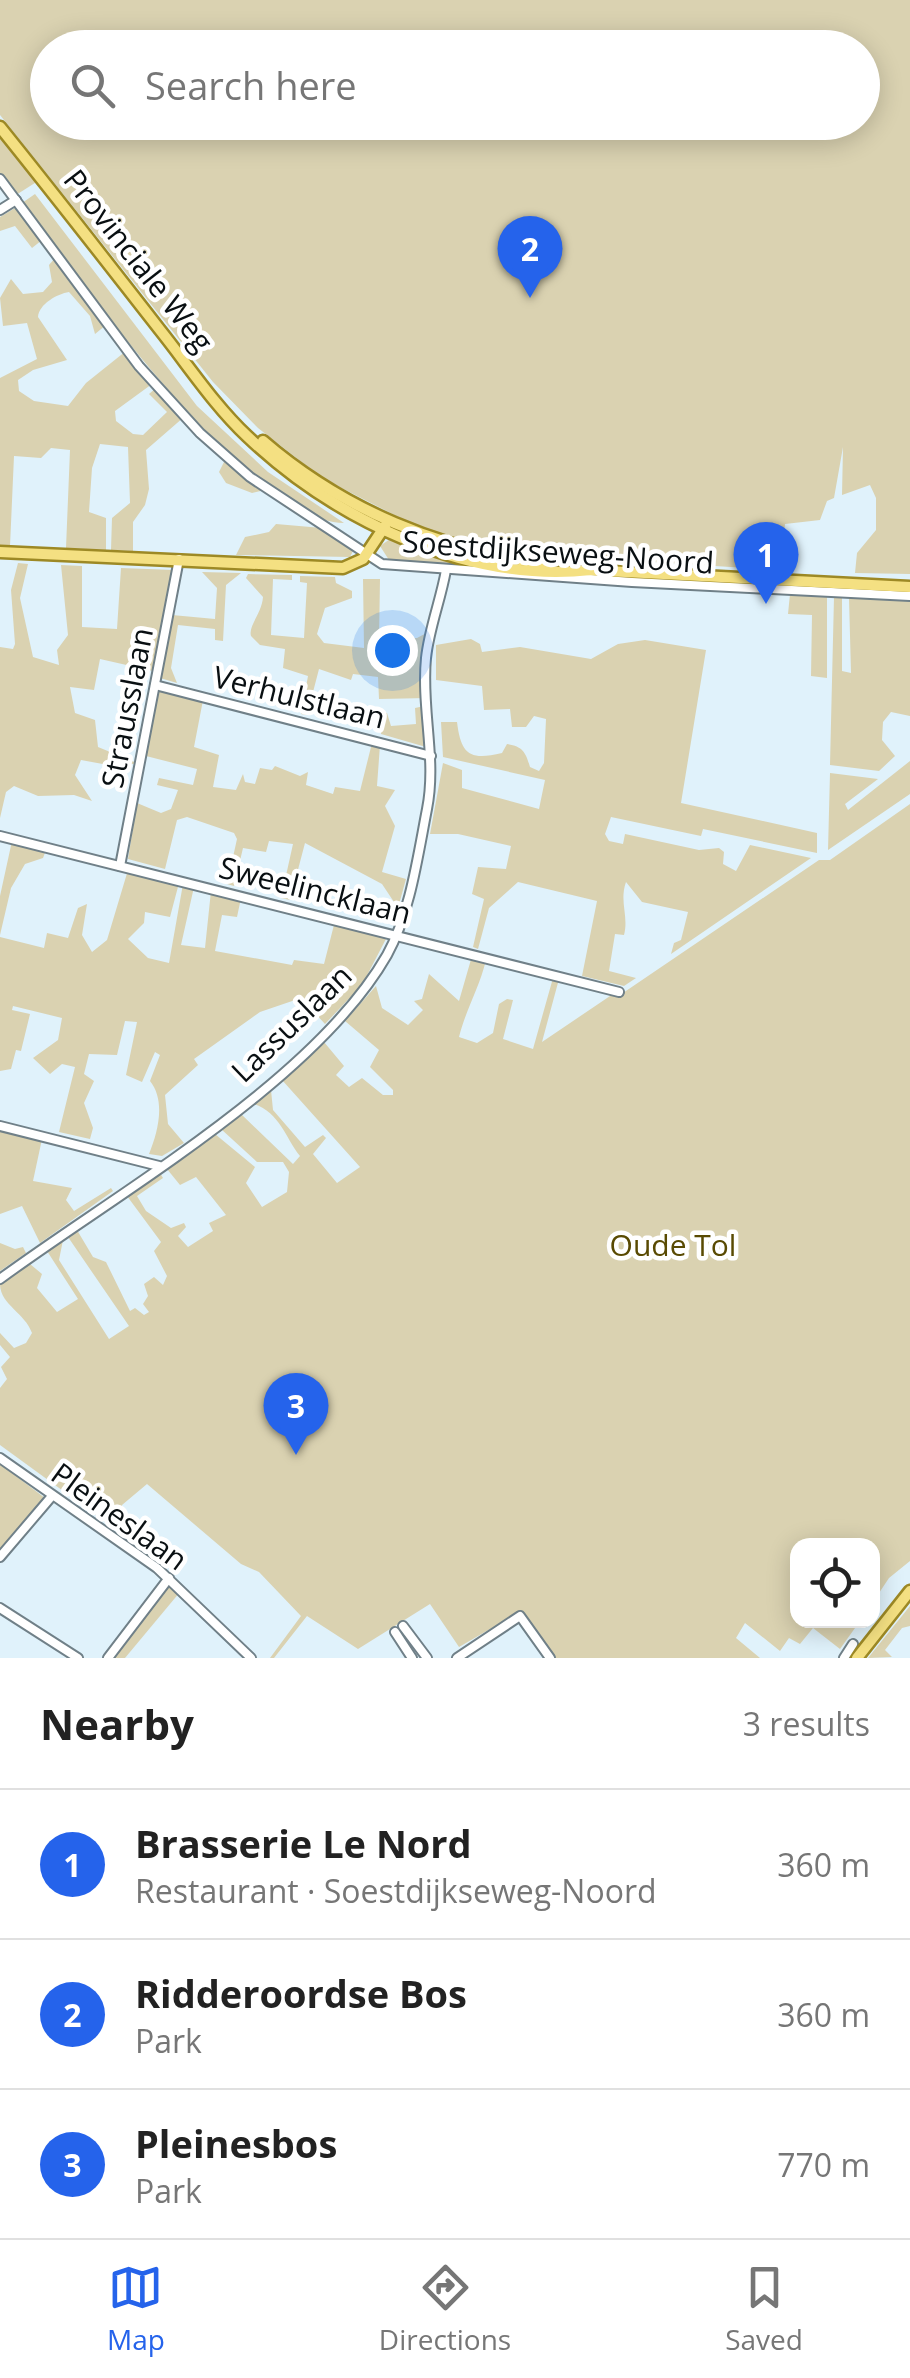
<!DOCTYPE html>
<html lang="en">
<head>
<meta charset="utf-8">
<style>
  body { margin:0; font-family:"Open Sans",sans-serif; background:#f2f2f2; color:#222 }
  .controls { position:absolute; right:30px; bottom:30px; display:grid; overflow:hidden; border-radius:20px; box-shadow:0 5px 25px #0003 }
  .controls button { width:90px; height:90px; display:grid; place-items:center; padding:0; border:0; border-bottom:2px solid #e0e0e0; background:#fff; color:#222; font:50px sans-serif }
  .you { position:absolute; left:392px; top:650px; width:35px; height:35px; margin:-25px; border:8px solid #fff; border-radius:50%; background:#1a73e8; box-shadow:0 0 0 15px #1a73e833 }
  .badge { display:grid; place-items:center; width:65px; height:65px; border-radius:50%; background:#2563eb; color:#fff; font-size:32px; font-weight:700 }
  .pin { position:absolute; translate:-50% -82px; filter:drop-shadow(0 2px 5px #0008) }
  .pin::after { content:''; position:absolute; top:52px; width:35px; height:30px; background:inherit; clip-path:polygon(0 0,100% 0,50% 100%) }
  .list { margin:0; padding:0; list-style:none }
  h2 { display:flex; justify-content:space-between; align-items:center; height:130px; margin:0; padding:0 40px; font-size:42px }
  h2 small { font-size:32px; font-weight:400; color:#767676 }
  .list li { display:grid; grid-template-columns:65px 1fr auto; gap:30px; align-items:center; box-sizing:border-box; height:150px; padding:0 40px; border-top:2px solid #e0e0e0 }
  .list b { display:block; font-size:38px; white-space:nowrap }
  .list p { margin:0; font-size:32px; white-space:nowrap; color:#767676 }
  .list em { font-size:32px; font-style:normal; color:#767676 }
  .icon { flex:none; width:55px; height:55px; fill:none; stroke:currentColor; stroke-width:2; stroke-linecap:round; stroke-linejoin:round }
  .map { position:relative; flex:none; width:910px; height:1658px; overflow:hidden }
  .search { position:absolute; background:#fff; box-shadow:0 5px 25px #0003; left:30px; right:30px; top:30px; height:110px; display:flex; align-items:center; gap:25px; box-sizing:border-box; padding:0 35px; border-radius:55px; color:#767676; font-size:38px }
  .sheet { height:580px; background:#fff }
  nav { display:flex; justify-content:space-around; align-items:center; box-sizing:border-box; height:140px; border-top:2px solid #e0e0e0; background:#fff; font-size:28px; color:#767676 }
  nav a { display:grid; justify-items:center; gap:5px }
  nav .on { color:#2563eb }
  .map>svg:first-child { display:block }
  .green { fill:#dad2b1; fill-rule:evenodd }
  .lines { fill:none; stroke-linecap:round; stroke-linejoin:round }
  .minor-casing { stroke:#708088; stroke-width:12 }
  .major-casing { stroke:#9d8925; stroke-width:15 }
  .minor { stroke:#fff; stroke-width:8 }
  .major { stroke:#f4e082; stroke-width:10 }
  .labels { text-anchor:middle; stroke-width:9; stroke-linejoin:round; paint-order:stroke }
  .street-label { font-size:30px; fill:#090f12; stroke:#fff }
  .park-label { font-size:30px; fill:#594a02; stroke:#fff }
</style>
</head>
<body>
<div class="map">
<svg width="910" height="1658" viewBox="0 0 910 1658">
  <rect width="100%" height="100%" fill="#e0f2fb"/>
  <g class="green">
    <path d="M0,0H910V574L855,573L857,553L876,530V498L870,485L842,495L843,447L834,498L827,501L820,520L785,524L781,570L516,554L420,528L322,478L258,428L213,382L0,115ZM48,48H862V122H48Z"/>
    <path d="M0,134L38,181L16,195L0,174Z"/>
    <path d="M35,194L197,406L268,472L344,523C250,523 78,276 22,203Z"/>
    <path d="M15,208L42,240L32,248L15,226L0,231V217Z"/>
    <path d="M55,258L106,325L95,334L90,316L69,292C57,294 39,304 38,317L67,360L33,370L18,380L19,391L34,401L68,406L86,383L126,351L152,384L115,411L116,421L133,434L143,435L167,412L149,394L156,388L184,417L146,450L149,489L145,505L133,522V551L111,550L112,518L130,503L128,447L100,444L92,468L89,512L106,518V550L66,548L70,450L51,448L41,458L14,456L10,546H0V378L37,359L27,323L3,326L0,298L11,279L23,294L43,292L52,282L49,265Z"/>
    <path d="M226,458L265,490L252,493L226,483L219,472Z"/>
    <path d="M276,524L322,528L353,551L350,557L236,555L245,537L269,532Z"/>
    <path d="M393,537L521,571L389,560L380,546Z"/>
    <path d="M18,563L28,564L20,598L33,657L59,665L57,650L68,635L61,565L82,566V627L117,629L121,568L174,570L153,671L100,659L94,690L70,687L75,713L95,720L98,747L137,763L119,767L81,760L75,775L92,801L74,795L38,796L14,786L6,792L0,818V647L13,649L15,644L11,590Z"/>
    <path d="M202,572L241,573L226,585L223,641L215,640V629L178,625L171,668L177,683L160,678L172,615L215,619L217,588Z"/>
    <path d="M248,574L292,575V580L273,579L271,635L304,638L307,583L300,582V576L335,577L336,583L352,591V598L325,608L317,634L324,643L364,648L363,579H380L379,640L417,638L430,631L428,698L379,699L378,677L353,674L351,680L319,669L307,715L301,714L308,676L283,668L285,649L260,645L251,636C248,626 262,613 263,597L246,578Z"/>
    <path d="M790,594L827,596V678L811,676L812,615L788,614Z"/>
    <path d="M834,597H842V671L851,673L849,598L910,601V716L891,712L883,722L882,740L895,756L879,771L830,765Z"/>
    <path d="M471,639L480,644L482,652L520,647L591,659L618,644L645,640L706,650L681,803L817,833V853L703,829L701,836L611,817L605,834L609,841L623,844L625,834L699,850L719,848L724,852L723,864L736,871L750,845L811,858L671,954L674,943L681,940L688,912L642,902L626,882C619,902 629,916 624,935L615,934L609,971L636,978L624,986L582,976L597,901L518,882L489,908L478,949L473,947L484,899L472,894L478,867L506,869L511,846L458,834H430L443,763L462,770V788L539,809L545,780L443,757L441,722H457C461,754 469,761 502,753L507,744C523,746 526,753 530,767L539,771L544,763L546,719L534,716L526,727H512L510,709L484,710L482,686L436,680V645Z"/>
    <path d="M159,689L203,700L194,747L219,755L213,787L236,790L243,774L245,782L255,784L260,768L272,770L275,766L300,776L308,772L306,785L333,794L335,787L360,791L372,743L380,745L377,786L395,790L385,806L395,826L382,872L406,879L398,908L382,884L305,843L290,900L281,898L293,844L269,841L266,852L243,848L234,886L227,884L237,839L234,833L187,817L177,820L165,869L128,859L137,803L161,813L171,809L178,790L157,785L159,778L193,785L197,769L146,756Z"/>
    <path d="M429,705L432,744L426,747L381,734V712L387,713L391,726L416,724L415,708Z"/>
    <path d="M910,761V794L828,850L830,773L878,779L845,804L848,810Z"/>
    <path d="M910,804V1561L889,1578L873,1602L872,1546H798V1620L860,1621L840,1649L813,1628L800,1644L789,1638L780,1651L745,1623L736,1638L760,1658H553L521,1611L459,1647L430,1604L358,1649L307,1616L274,1658H270L301,1616L259,1572L241,1564L147,1484L122,1505V1515L114,1528L0,1445V1388L7,1379L1,1367L10,1357L0,1345V1333L14,1348L26,1343L32,1333C25,1313 1,1305 0,1285L30,1264L42,1274L37,1288L57,1312L78,1299L47,1251L63,1240L59,1260L109,1339L129,1326L68,1237L77,1230L93,1257L106,1262L130,1311L135,1308L144,1315L149,1312L143,1304L148,1296L144,1284L154,1277L163,1285L167,1276L154,1251L161,1242L127,1196L160,1173L163,1178L137,1196L146,1211L171,1228L184,1223L186,1227L178,1236L188,1247L213,1231L209,1223L226,1215L196,1177L180,1185L167,1169L215,1134L255,1167L246,1183L262,1207L287,1192L289,1172L283,1162H257L221,1129L241,1114L293,1164L300,1156C285,1137 280,1113 254,1104L271,1090L273,1110L305,1147L323,1135L326,1138L313,1154L337,1183L360,1167L282,1080L324,1042L344,1066L336,1075L349,1087L362,1078L383,1095H393V1090L370,1067L379,1050L345,1021L376,986L382,1008L408,1025L423,1010L414,1001L422,999L429,974L459,1001L472,956L486,960C479,989 466,1009 459,1037L477,1043L493,1033L499,1004L507,999L513,1000L503,1039L533,1049L553,978L559,979L542,1042L613,994L620,995L819,860H830Z"/>
    <path d="M12,841L46,850L43,858L25,864L11,888L0,935V896Z"/>
    <path d="M128,870L179,883L170,917L145,912L144,923L128,939L148,958L169,963L183,884L194,887L181,945L205,948L211,891L241,898L237,917L222,915L215,951L292,965L294,960L324,964L335,921L387,937L362,985L325,1024L301,998L260,1012L194,1059L198,1065L165,1095L168,1124L184,1143L162,1156L149,1154C158,1132 166,1101 150,1081L160,1055L155,1052L142,1082L126,1075L137,1022L125,1021L117,1055L89,1054L84,1074L94,1081L84,1103L93,1128L90,1139L59,1132L75,1067L62,1064L50,1074L33,1058L58,1040L62,1018L13,1006L12,1010L30,1014L21,1051L16,1050L11,1069L0,1071V937L44,948L47,933L68,938L78,908L87,904L82,935L92,952L107,940Z"/>
    <path d="M0,1129L42,1139L33,1181L72,1188L66,1200L74,1211L111,1188L113,1191L40,1243L22,1206L0,1214Z"/>
    <path d="M0,1243L15,1249L23,1247L26,1253L0,1271Z"/>
    <path d="M0,1464L45,1498L0,1551Z"/>
    <path d="M171,1584L180,1592L125,1658H111Z"/>
    <path d="M910,1606V1626L902,1628L885,1650L892,1657L868,1658Z"/>
  </g>
  <g class="lines">
    <defs>
      <g id="minor">
        <path d="M0,179L139,366L200,433L250,477L382,564L632,582L910,596"/>
        <path d="M0,210L16,200"/>
        <path d="M155,685L431,756"/>
        <path d="M0,836L619,992"/>
        <path d="M120,866L179,559"/>
        <path d="M0,1126L159,1166"/>
        <path d="M0,1279C117,1193 315,1081 387,955C410,914 418,855 427,809C437,759 421,709 426,658C429,629 441,599 446,570"/>
        <path d="M0,1458L157,1568L251,1658"/>
        <path d="M0,1557L52,1496"/>
        <path d="M0,1608L78,1658"/>
        <path d="M403,1626L427,1658"/>
        <path d="M395,1632L412,1658"/>
        <path d="M108,1658L169,1578"/>
        <path d="M457,1658L520,1616L550,1658"/>
        <path d="M844,1658L853,1644"/>
      </g>
      <g id="major">
        <path d="M0,127C54,194 107,262 160,330C188,365 214,405 247,436C334,519 468,584 591,570"/>
        <path d="M263,441C343,510 441,550 545,564"/>
        <path d="M0,552L343,568L363,559L385,526"/>
        <path d="M587,570L910,587"/>
        <path d="M857,1658L910,1591"/>
      </g>
    </defs>
    <use href="#minor" class="minor-casing"/>
    <use href="#major" class="major-casing"/>
    <use href="#minor" class="minor"/>
    <use href="#major" class="major"/>
  </g>
  <g class="labels">
    <g class="street-label">
      <text transform="translate(138 261) rotate(52)" y="10">Provinciale Weg</text>
      <text transform="translate(558 553) rotate(4)" y="10">Soestdijkseweg-Noord</text>
      <text transform="translate(299 698) rotate(14)" y="10">Verhulstlaan</text>
      <text transform="translate(128 708) rotate(-79)" y="10">Strausslaan</text>
      <text transform="translate(315 891) rotate(14)" y="10">Sweelincklaan</text>
      <text transform="translate(292 1024) rotate(-44)" y="10">Lassuslaan</text>
      <text transform="translate(119 1517) rotate(36)" y="10">Pleineslaan</text>
    </g>
    <g class="park-label">
      <text x="673" y="1256">Oude Tol</text>
    </g>
  </g>
</svg>
<div class="controls">
<button><svg class="icon" aria-label="locate" viewBox="0 0 24 24"><circle cx="12" cy="12" r="6"/><path d="M12 2v4M12 18v4M2 12h4M18 12h4"/></svg></button>
</div>
<div class="you"></div>
<div class="pin badge" style="left:766px;top:604px">1</div>
<div class="pin badge" style="left:530px;top:298px">2</div>
<div class="pin badge" style="left:296px;top:1455px">3</div>
<div class="search"><svg class="icon" aria-label="search" viewBox="0 0 24 24"><circle cx="10" cy="10" r="6"/><path d="M15 15l6 6"/></svg>Search here</div>
</div>
<section class="sheet">
<h2>Nearby<small>3 results</small></h2>
<ul class="list">
<li><span class="badge">1</span><div><b>Brasserie Le Nord</b><p>Restaurant · Soestdijkseweg-Noord</p></div><em>360 m</em></li>
<li><span class="badge">2</span><div><b>Ridderoordse Bos</b><p>Park</p></div><em>360 m</em></li>
<li><span class="badge">3</span><div><b>Pleinesbos</b><p>Park</p></div><em>770 m</em></li>
</ul>
</section>
<nav>
<a class="on"><svg class="icon" aria-label="map" viewBox="0 0 24 24"><path d="M3 6l6-2 6 2 6-2v14l-6 2-6-2-6 2zM9 4v14M15 6v14"/></svg>Map</a>
<a><svg class="icon" aria-label="directions" viewBox="0 0 24 24"><path d="M12 3l9 9-9 9-9-9zM9 14v-3h6M13 9l2 2-2 2"/></svg>Directions</a>
<a><svg class="icon" aria-label="saved" viewBox="0 0 24 24"><path d="M7 4h10v16l-5-4-5 4z"/></svg>Saved</a>
</nav>
</body>
</html>
